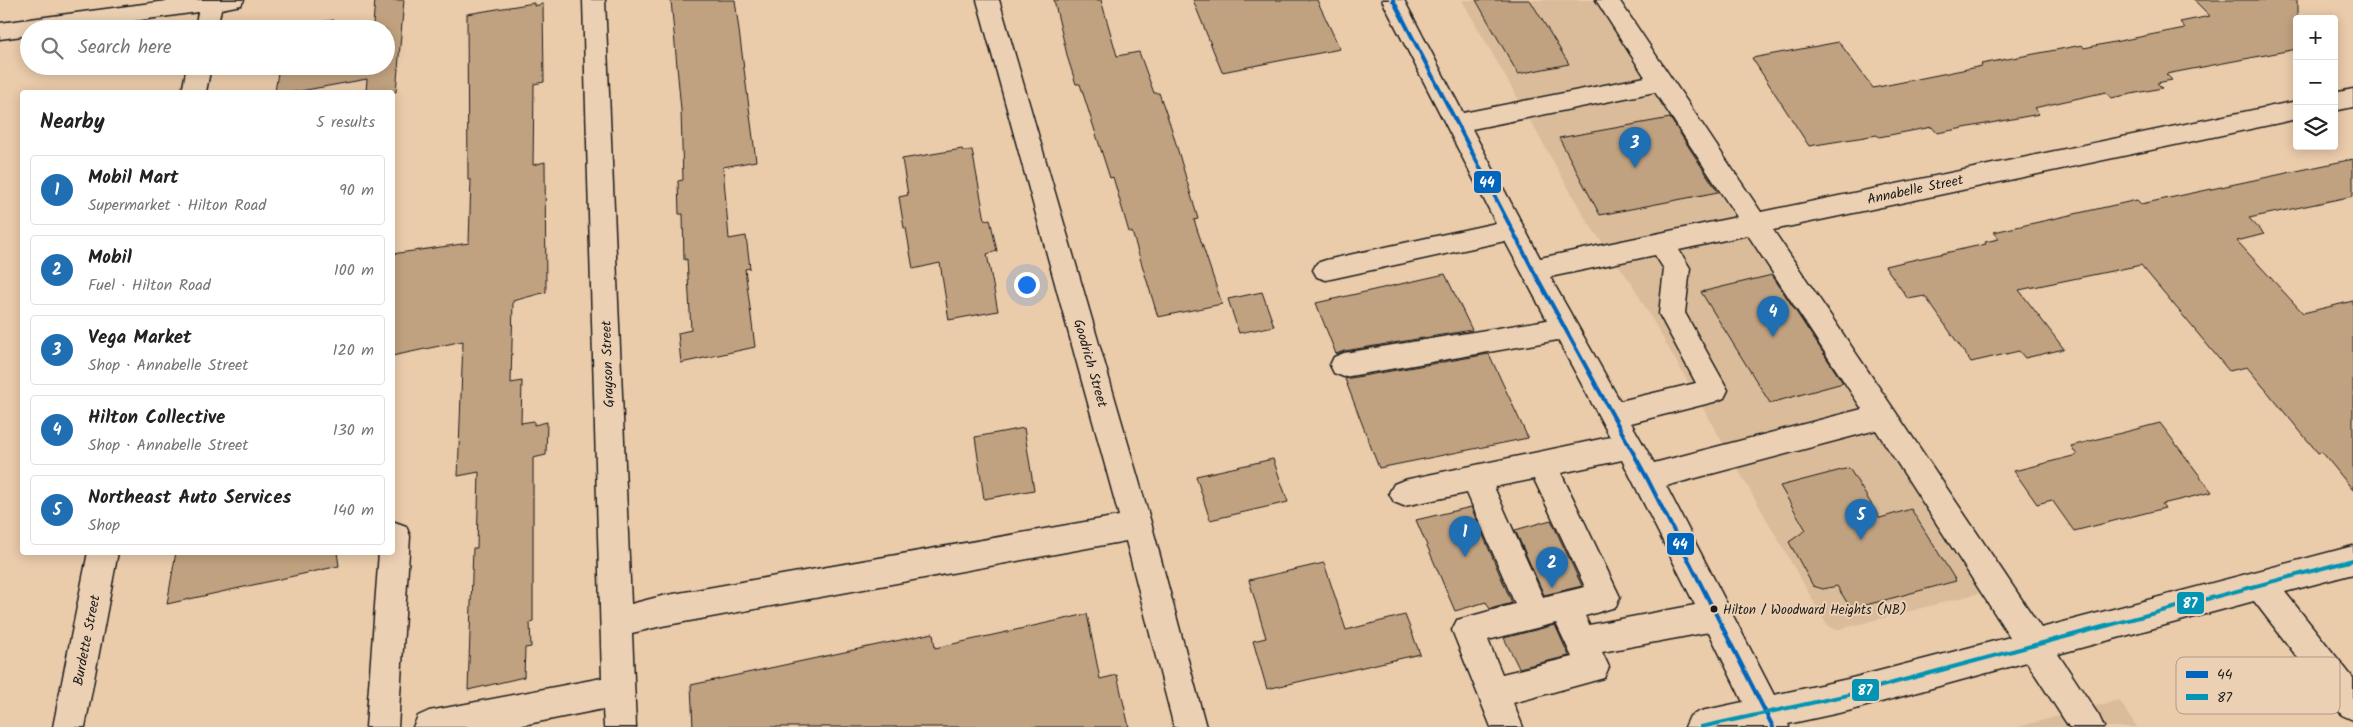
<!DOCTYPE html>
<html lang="en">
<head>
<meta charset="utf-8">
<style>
  body { margin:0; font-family:Kalam,sans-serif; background:#f2f2f2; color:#222 }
  .controls { position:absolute; right:15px; top:15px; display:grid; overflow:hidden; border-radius:5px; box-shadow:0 2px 12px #0003 }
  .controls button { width:45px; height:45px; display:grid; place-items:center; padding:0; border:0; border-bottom:1px solid #e0e0e0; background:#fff; color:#222; font:25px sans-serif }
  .you { position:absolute; left:1026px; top:284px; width:18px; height:18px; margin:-12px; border:4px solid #fff; border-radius:50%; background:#1a73e8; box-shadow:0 0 0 8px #1a73e833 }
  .badge { display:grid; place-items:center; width:32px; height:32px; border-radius:50%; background:#1f6fb2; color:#fff; font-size:16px; font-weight:700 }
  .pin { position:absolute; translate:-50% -41px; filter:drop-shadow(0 1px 2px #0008) }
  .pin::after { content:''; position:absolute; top:26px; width:18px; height:15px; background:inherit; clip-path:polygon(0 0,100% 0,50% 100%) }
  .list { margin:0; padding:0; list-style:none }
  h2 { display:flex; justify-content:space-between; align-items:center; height:65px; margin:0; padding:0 20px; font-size:21px }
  h2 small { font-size:16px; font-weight:400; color:#767676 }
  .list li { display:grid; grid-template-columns:32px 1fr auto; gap:15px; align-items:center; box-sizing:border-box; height:70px; margin:0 10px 10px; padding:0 10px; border:1px solid #e0e0e0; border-radius:5px }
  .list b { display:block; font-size:19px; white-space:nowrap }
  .list p { margin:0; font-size:16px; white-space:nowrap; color:#767676 }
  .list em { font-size:16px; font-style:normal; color:#767676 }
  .icon { flex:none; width:28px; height:28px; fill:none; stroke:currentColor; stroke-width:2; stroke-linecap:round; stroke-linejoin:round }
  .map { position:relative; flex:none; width:2353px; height:727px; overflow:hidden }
  .search { position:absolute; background:#fff; box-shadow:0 2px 12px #0003; left:20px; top:20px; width:375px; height:55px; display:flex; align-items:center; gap:12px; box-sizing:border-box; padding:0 18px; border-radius:28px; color:#767676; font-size:19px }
  .panel { position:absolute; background:#fff; box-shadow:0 2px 12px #0003; left:20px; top:90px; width:375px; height:465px; border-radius:5px }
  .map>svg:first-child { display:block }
  .built { fill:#dabc9a }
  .building { fill:#c1a280; stroke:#1c1c1c }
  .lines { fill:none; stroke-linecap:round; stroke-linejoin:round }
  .minor-casing { stroke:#1c1c1c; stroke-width:3 }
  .minor { fill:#ecd0b3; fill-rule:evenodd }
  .bus-1-casing { stroke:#ecd0b3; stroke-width:8 }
  .bus-2-casing { stroke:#ecd0b3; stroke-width:8 }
  .bus-1 { stroke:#0065bd; stroke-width:4 }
  .bus-2 { stroke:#0494b3; stroke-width:4 }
  .bus-dot { fill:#1c1c1c; stroke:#ecd0b3; stroke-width:2 }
  .labels { text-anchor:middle; stroke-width:4; stroke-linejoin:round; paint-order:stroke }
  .bus-label { font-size:13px; fill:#1c1c1c; stroke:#ecd0b3; text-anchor:start }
  .street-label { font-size:14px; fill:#1c1c1c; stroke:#ecd0b3 }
  .key { fill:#ecd0b3; stroke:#ae9a86; stroke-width:1 }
  .key-label { font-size:14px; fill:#1c1c1c }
  .line-badge { stroke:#ecd0b3; stroke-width:2 }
  .badge-label { font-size:14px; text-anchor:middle; font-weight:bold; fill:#fff }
</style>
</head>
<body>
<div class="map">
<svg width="2353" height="727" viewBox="0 0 2353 727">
  <rect width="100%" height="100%" fill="#eacbaa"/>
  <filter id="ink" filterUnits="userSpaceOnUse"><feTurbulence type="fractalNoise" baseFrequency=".02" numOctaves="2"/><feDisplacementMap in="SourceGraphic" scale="10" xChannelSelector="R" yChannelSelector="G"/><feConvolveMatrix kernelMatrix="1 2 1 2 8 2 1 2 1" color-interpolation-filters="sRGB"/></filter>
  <g filter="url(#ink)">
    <g class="built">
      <path d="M1462,0H1619L2011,585L1836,630L1827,625L1632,284L1587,221Z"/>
      <path d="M2119,700L2137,727H2018Z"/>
    </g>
    <g class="building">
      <path d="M375,0H404L396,92H366L367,79L295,92H275L279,66H386V29H342L373,24Z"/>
      <path d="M671,0H735L756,161L723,167L729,239L746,236L750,268L745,269L755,347L681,363L678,333L691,330L687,259L684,260L683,214H679L678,181L683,180L681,110Z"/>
      <path d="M1054,0H1101L1117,56L1139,52L1154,93H1159L1171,127L1198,219L1194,220L1222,304L1158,317L1132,232H1129L1113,177L1110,178L1080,84H1076L1068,59Z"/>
      <path d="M1193,0H1317L1340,49L1222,72Z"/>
      <path d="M1476,0H1530L1569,64L1518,74Z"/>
      <path d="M2194,0H2297V49L2166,74L2172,80L2157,83L2162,88L2111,98L2106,92L2034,108L2039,114L1937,133L1932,127L1879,137L1877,135L1809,146L1752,58L1839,42L1873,88L1982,66L1981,64L2082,45L2084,48L2185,28L2180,22L2210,16Z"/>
      <path d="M534,3V6L543,4L544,82L534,84L533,165L545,162L546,292L513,301L511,383L522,381L521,423L534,421V425L547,422L546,455L533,458V621L530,622L531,647L525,648L524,677L468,690L473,548H477L479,472L458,476L463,341L392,356V254L469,243L471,180H468L467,14Z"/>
      <path d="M334,20L332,29H284V28Z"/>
      <path d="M1670,118L1718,192L1600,215L1559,138Z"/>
      <path d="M962,149L963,151L972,150L985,220L990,219L997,251L987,254L998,311L949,320L940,263L913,269L906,228H904L899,197L908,195L902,159Z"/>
      <path d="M2353,159V196L2249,218L2264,234L2237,241L2303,313L2353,301V490L2322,452L2318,453L2247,367L2229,371L2141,265L2019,290L2064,349L2025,358L2019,351L1971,362L1925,296L1908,299L1885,266L1986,244L1985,242L1999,239L1994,232L2137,200L2141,204Z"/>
      <path d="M1445,274L1472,330L1344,351L1336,354L1316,303Z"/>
      <path d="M1772,275L1843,383L1770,403L1701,292Z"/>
      <path d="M1262,292L1274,326L1239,333L1228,299Z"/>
      <path d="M1489,354L1528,438L1379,468L1345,379Z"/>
      <path d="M2160,423L2212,492L2162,504L2165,508L2074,531L2052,500L2037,504L2014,471L2077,455L2071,446Z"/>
      <path d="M1024,428L1034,490L984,499L975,437Z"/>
      <path d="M1273,459L1288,502L1210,520L1196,476Z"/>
      <path d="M1849,468L1880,518L1911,509L1956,581L1851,609L1837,586L1823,589L1813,586L1789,542L1806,530L1780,486Z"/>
      <path d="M1471,507L1512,603L1490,609L1486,602L1455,611L1416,520Z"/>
      <path d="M1551,520L1582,586L1544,595L1515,530Z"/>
      <path d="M176,552H337L339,566L167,604Z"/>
      <path d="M1324,563L1346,630L1405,615L1420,654L1267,689L1253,641L1266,638L1249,580Z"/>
      <path d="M1087,614L1100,679L1117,675L1129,727H693L691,685L933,633L935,648Z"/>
      <path d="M1555,625L1569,656L1519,668L1504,638Z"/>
    </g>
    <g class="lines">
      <defs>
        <g id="minor">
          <path d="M174,0H244L241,5L221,9L217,29H195L198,12L76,29H29V35L0,39V23Z"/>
          <path d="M583,0H605L631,604L662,596L1119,516L977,0H999L1152,526L1206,727H1174L1126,541L662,626L632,633L636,727H604L603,709L513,727H413L418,716L429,711L602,678Z"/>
          <path d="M1382,0H1404L1463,113L1645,77L1596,0H1619L1761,212L2297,101V119L1773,230L2041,628L2353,546V574L2285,592L2353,678V720L2342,715L2254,601L2058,654L2099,716L2104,727H2069L2027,662L1848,711L1788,724L1789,727H1685L1690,716L1701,711L1743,702L1709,632L1602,652L1609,667L1604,678L1513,703L1523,727H1491L1452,630L1457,620L1515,604L1467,493L1404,506L1394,502L1389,493L1394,484L1404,480L1610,437L1558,340L1344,377L1334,373L1330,365L1334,357L1344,353L1547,320L1505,241L1326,280L1317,277L1313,270L1317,263L1326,260L1496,223ZM1655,92L1737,217L1540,258L1472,129ZM1748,235L1862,409L1654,463L1631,423L1714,402L1724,398L1728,390L1685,313L1690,268L1679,250ZM1655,255L1664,269L1659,314L1696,383L1620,401L1550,277ZM1876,430L2010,637L1848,679L1774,695L1666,486ZM1622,460L1695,605L1589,625L1585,616L1616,607L1620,597L1561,473ZM1534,479L1585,587L1543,597L1494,487ZM1556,623L1572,657L1502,674L1488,640Z"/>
          <path d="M187,66H211L206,92H182Z"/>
          <path d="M2353,89V107L2334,111V93Z"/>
          <path d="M395,522L406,526L410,536L398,727H366L379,552H392V523Z"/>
          <path d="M88,552H118L85,727H53Z"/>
        </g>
      </defs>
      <use href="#minor" class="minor-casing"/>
      <use href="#minor" class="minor"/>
      <defs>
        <path id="bus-1" d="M1393,0L1533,270L1647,478L1773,727"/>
        <path id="bus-2" d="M1701,727L1848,695L2353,560"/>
      </defs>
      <use href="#bus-1" class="bus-1-casing"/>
      <use href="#bus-2" class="bus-2-casing"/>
      <use href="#bus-1" class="bus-1"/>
      <use href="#bus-2" class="bus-2"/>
    </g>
  </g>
  <circle class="bus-dot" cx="1714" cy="609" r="4.5"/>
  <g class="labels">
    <g class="bus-label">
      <text x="1723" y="614">Hilton / Woodward Heights (NB)</text>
    </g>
    <g class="street-label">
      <text transform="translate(1915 189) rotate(-12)" y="5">Annabelle Street</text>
      <text transform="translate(1091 363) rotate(74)" y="5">Goodrich Street</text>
      <text transform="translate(607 364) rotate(-92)" y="5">Grayson Street</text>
      <text transform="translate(86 640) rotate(-79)" y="5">Burdette Street</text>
    </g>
  </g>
  <rect x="2176" y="657" width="164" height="57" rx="8" class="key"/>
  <rect x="2186" y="671" width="22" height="7" fill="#0065bd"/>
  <rect x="2186" y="694" width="22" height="6" fill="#0494b3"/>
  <g class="key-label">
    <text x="2217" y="679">44</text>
    <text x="2217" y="702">87</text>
  </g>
  <g class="line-badge">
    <rect x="1473" y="170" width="29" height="24" rx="5" fill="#0065bd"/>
    <rect x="1666" y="532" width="29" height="24" rx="5" fill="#0065bd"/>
    <rect x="2176" y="591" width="29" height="24" rx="5" fill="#0494b3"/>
    <rect x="1851" y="678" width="29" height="24" rx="5" fill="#0494b3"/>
  </g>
  <g class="badge-label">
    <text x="1487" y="187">44</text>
    <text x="1680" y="549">44</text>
    <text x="2190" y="608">87</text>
    <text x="1865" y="695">87</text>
  </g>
</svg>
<div class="controls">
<button>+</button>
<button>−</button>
<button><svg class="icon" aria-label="layers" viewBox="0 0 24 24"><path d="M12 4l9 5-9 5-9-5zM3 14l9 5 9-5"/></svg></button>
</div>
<div class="you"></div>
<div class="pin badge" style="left:1465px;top:557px">1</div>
<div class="pin badge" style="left:1552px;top:588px">2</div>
<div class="pin badge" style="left:1635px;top:168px">3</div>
<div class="pin badge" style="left:1773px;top:337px">4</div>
<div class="pin badge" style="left:1861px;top:540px">5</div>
<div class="search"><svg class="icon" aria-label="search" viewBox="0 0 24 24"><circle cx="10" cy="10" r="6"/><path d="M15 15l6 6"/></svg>Search here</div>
<section class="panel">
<h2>Nearby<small>5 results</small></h2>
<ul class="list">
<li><span class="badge">1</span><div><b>Mobil Mart</b><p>Supermarket · Hilton Road</p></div><em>90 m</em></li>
<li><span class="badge">2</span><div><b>Mobil</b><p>Fuel · Hilton Road</p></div><em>100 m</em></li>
<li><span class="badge">3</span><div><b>Vega Market</b><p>Shop · Annabelle Street</p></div><em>120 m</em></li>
<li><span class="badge">4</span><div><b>Hilton Collective</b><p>Shop · Annabelle Street</p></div><em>130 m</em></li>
<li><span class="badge">5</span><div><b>Northeast Auto Services</b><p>Shop</p></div><em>140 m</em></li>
</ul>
</section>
</div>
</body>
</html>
